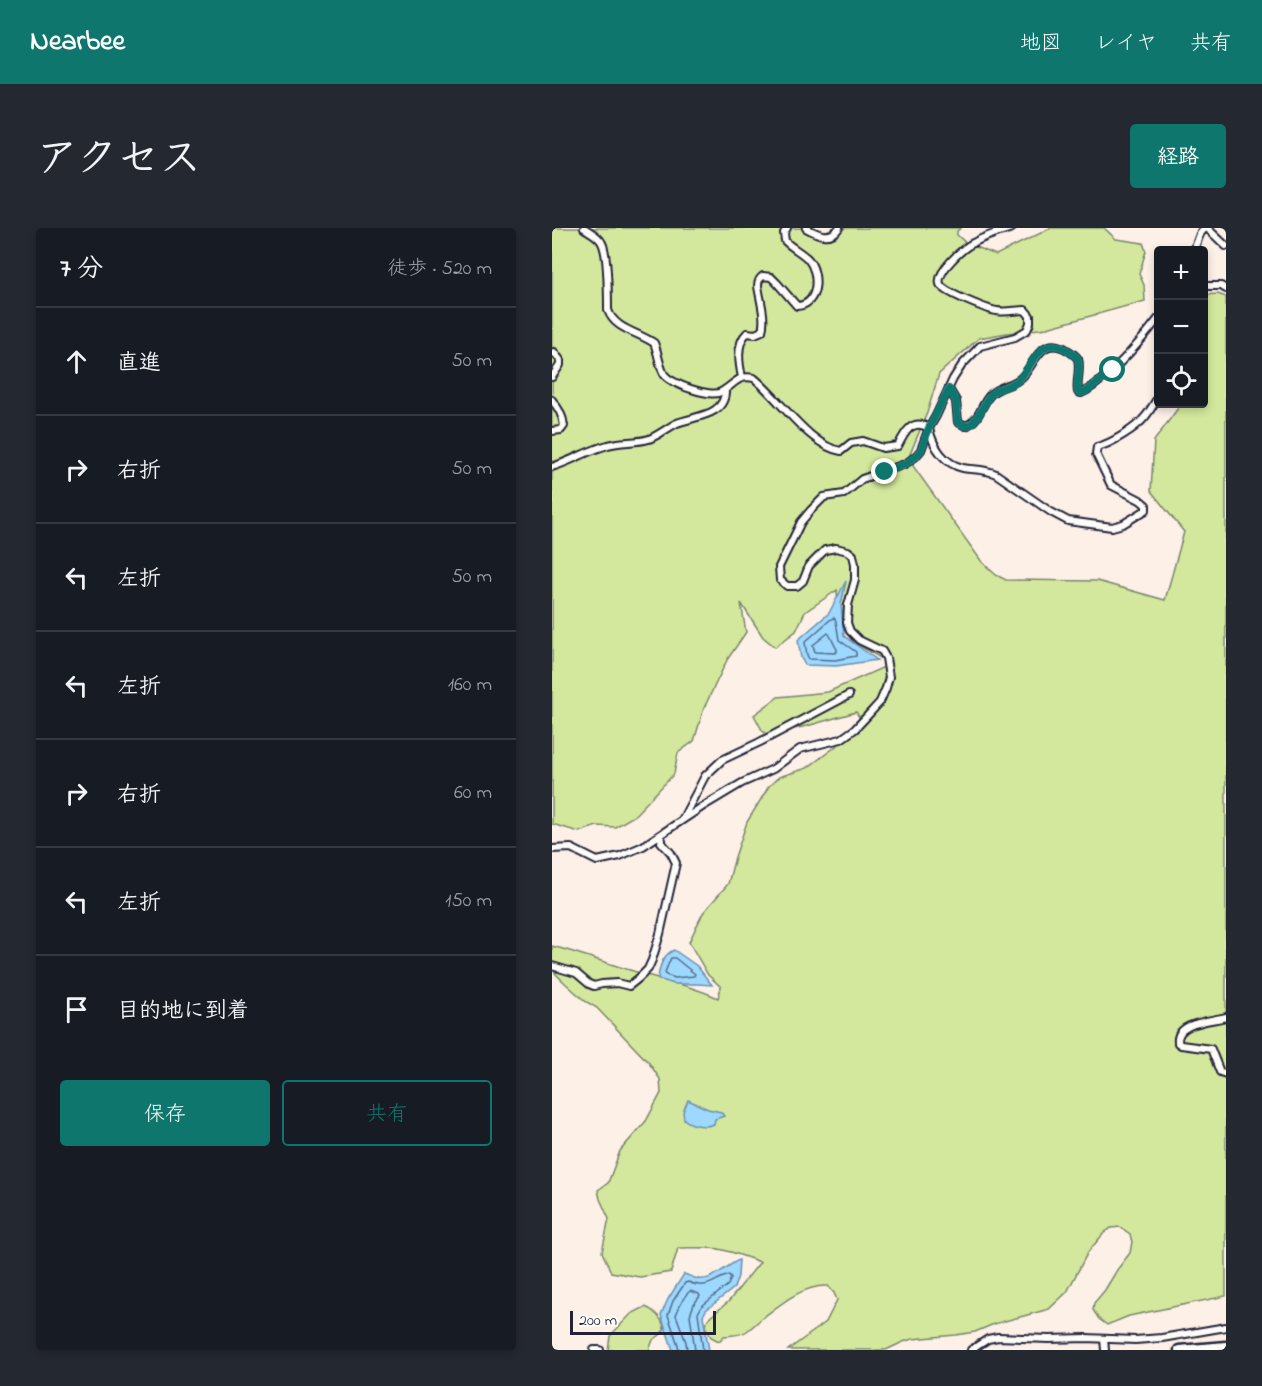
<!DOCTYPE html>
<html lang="ja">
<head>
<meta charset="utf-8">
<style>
  body { margin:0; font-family:"Indie Flower","Klee One",sans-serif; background:#242831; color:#f1f3f6 }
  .controls { position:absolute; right:18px; top:18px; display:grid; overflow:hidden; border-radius:6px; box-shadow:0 3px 9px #0003 }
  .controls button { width:54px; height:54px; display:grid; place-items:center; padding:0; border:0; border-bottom:2px solid #363941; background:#171b24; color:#f1f3f6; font:30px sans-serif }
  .scale { position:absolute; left:18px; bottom:15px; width:146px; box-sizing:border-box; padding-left:6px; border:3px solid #22223b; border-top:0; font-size:16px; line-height:21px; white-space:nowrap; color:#22223b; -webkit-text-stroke:4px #fdfcf7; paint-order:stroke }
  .stop { position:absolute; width:18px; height:18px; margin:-14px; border:4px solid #0f766e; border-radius:50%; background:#fff }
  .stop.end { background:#0f766e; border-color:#fff; box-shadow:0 2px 6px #0008 }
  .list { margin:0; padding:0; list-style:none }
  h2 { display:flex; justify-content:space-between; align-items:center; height:78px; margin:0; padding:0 24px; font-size:26px }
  h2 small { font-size:20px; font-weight:400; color:#9ea1a6 }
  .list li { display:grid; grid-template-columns:39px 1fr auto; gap:18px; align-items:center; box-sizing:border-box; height:108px; padding:0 24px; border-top:2px solid #363941 }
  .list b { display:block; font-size:22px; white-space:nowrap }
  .list em { font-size:20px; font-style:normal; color:#9ea1a6 }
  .actions { display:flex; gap:12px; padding:18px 24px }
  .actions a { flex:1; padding:14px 0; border:2px solid #0f766e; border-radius:6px; text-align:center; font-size:21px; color:#0f766e }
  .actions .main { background:#0f766e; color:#fff }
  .icon { flex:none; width:33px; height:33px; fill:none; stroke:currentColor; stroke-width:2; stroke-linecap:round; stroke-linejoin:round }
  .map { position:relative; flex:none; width:674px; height:1122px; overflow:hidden; border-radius:6px }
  header { display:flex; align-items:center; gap:36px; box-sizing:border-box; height:84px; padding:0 30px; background:#0f766e; color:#fff }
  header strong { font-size:28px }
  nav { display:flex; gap:33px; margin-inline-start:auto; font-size:21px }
  .intro { display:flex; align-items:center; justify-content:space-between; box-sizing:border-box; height:144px; padding:0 36px }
  h1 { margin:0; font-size:42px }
  .button { padding:15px 27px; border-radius:6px; background:#0f766e; color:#fff; font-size:21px; font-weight:700 }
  main { display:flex; gap:36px; padding:0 36px }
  aside { flex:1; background:#171b24; border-radius:6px; box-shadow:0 3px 9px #0003 }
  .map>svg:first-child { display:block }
  .green { fill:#d3e89c; stroke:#7a856c; stroke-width:1.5 }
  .water { fill:#9dd8fe; stroke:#6c8fb0; stroke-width:1.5 }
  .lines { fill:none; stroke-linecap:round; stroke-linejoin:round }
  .shore { stroke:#536b89; stroke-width:1.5 }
  .minor-casing { stroke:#22223b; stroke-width:10 }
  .highway-casing { stroke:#22223b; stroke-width:13 }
  .minor { stroke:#fdfcf7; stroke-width:6 }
  .highway { stroke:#fdfcf7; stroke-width:8 }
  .route { stroke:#0f766e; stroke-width:8 }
</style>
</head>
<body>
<header>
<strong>Nearbee</strong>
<nav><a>地図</a><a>レイヤ</a><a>共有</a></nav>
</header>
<div class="intro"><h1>アクセス</h1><a class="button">経路</a></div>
<main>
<aside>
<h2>7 分<small>徒歩 · 520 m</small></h2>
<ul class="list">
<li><svg class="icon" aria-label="ahead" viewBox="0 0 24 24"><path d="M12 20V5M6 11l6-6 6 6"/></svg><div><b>直進</b></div><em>50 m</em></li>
<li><svg class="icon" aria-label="right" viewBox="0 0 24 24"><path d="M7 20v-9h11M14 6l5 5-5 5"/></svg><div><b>右折</b></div><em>50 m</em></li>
<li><svg class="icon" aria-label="left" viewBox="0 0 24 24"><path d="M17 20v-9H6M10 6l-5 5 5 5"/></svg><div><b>左折</b></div><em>50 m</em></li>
<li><svg class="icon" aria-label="left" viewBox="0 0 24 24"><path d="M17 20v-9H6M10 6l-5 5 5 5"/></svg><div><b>左折</b></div><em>160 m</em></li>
<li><svg class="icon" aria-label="right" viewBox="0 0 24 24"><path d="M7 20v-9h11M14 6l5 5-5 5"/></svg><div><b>右折</b></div><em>60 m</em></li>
<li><svg class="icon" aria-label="left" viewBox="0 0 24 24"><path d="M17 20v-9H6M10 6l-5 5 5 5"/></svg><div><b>左折</b></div><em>150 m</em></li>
<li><svg class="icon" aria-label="arrive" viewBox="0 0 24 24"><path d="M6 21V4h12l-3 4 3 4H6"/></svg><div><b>目的地に到着</b></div></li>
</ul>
<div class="actions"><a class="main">保存</a><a>共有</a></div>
</aside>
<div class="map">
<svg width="674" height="1122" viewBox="0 0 674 1122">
  <rect width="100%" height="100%" fill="#fcf0e7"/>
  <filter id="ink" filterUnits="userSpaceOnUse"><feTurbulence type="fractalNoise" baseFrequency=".0167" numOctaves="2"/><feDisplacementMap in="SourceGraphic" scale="12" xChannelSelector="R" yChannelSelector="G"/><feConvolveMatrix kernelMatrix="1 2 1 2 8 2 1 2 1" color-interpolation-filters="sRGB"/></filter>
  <g filter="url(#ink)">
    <g class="green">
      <path d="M0,0H261L267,5L280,1V0H409L405,3V7L414,15L444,27L499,0H552L564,11L591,15L594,23L587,46L592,57L593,73L495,100L455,105L427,110L387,146L375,185L356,231L430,334L444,347L454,352L545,353L613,372L632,304L599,263L602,213L629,176H652V67L666,66L674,69V1068L577,1088L555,1097L547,1091L541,1082L542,1075L553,1062L565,1042L578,1025L580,1014L578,1006L568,999L559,1000L552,1005L536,1024L515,1064L497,1081L442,1096L423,1104L404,1107L360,1111L351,1114L334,1122H236L274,1094L285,1072L282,1065L276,1058C252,1057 231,1074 213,1088C207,1092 201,1099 195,1103C188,1108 180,1107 172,1108L167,1113L159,1109L153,1098L156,1091L177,1073L208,1034C197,1030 186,1026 175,1023C159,1018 142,1020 126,1020L119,1044L88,1049L59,1044L50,1024L57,991L48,971L46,962L56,955L68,923L94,893L109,865L108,851L97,835L45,780L33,773L13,755L4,746L0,740V718C27,725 54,735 81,743C110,752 138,757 166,770L169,759L156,747L137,714L151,685L176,656L183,629L195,594L217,558L227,549L255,540L299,507L310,494L304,484L255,498L215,507L210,502L202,487L226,469L276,464L339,436L301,414L287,395L285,362L253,384L244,403L223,419L211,409L189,375L194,404L175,432L152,480L142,513L126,525L122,546L82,588L63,599L45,598L27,604L0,596Z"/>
      <path d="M93,1079C102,1082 112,1092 112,1102L108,1107L101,1112L97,1122H56L58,1108L79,1086Z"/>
    </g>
    <g class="water">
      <path d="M294,353L289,376L292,408L325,432L284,438L253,437L249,430L246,412L277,385Z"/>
      <path d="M122,722L145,738L160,757L145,756H122L106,751C107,740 110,727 122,722Z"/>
      <path d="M136,872L156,881L169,884L172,888L163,891L162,896C154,900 138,897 132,891L131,884Z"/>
      <path d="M187,1032L186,1048L182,1060L154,1082L151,1088L157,1122H121L109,1087L116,1071L132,1046C136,1047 141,1050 146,1051C160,1054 175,1037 187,1032Z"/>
    </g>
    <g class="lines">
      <g class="shore">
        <path d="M282,390L284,393L287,412L304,424V428L283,432L257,431L255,427L253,414L279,391Z"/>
        <path d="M276,405C279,407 281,416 285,421V424L282,425L263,424L261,417Z"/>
        <path d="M119,730H123L143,746L142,748L123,750L114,747L113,744Z"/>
        <path d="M127,1122L126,1117L116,1087L121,1073L133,1055L136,1054C156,1062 158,1053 177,1047L179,1050L176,1057L150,1078L146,1085L151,1122"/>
        <path d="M135,1122L134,1114L124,1087C127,1079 131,1068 138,1063L147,1066L148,1068L142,1076L138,1087L143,1122"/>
      </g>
      <defs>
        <g id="minor">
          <path d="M32,0C38,4 47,8 50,15C56,26 56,68 56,82C62,101 86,104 102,115C106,124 107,137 112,146C118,156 159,170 169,164C182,157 186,146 202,150C226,169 259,219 289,223L299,215L311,213L331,220L346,218C353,204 360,190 377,200"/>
          <path d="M254,0C265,6 278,13 287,0"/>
          <path d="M655,0L674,18"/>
          <path d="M642,22L648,6L653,0"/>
          <path d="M652,58H669L674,61"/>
          <path d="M0,125L2,124L8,132V137L0,149"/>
          <path d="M190,149C187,136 184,115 195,105L203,106L210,103C214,89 208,72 206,58C206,53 207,51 211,48L219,49L225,55L245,78C267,77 268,45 256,31C249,24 240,20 233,13L232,5L235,0"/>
          <path d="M397,161L404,173L406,194L414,198C430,190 428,177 439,166C448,157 462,158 471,148C483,135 489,109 512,120C517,123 523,126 526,131C529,141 524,153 526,164L529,165C537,162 543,157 549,152C571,134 589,113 606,91"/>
          <path d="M0,172C6,180 11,187 12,198L9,202L0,203"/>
          <path d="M377,201C381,218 392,236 411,240C422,242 433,241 444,246L499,284L516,293L560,299L571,296L594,282V277L588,272L559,257L544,226L545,219C559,216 584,200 593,189C598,183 602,176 606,169"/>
          <path d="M0,239C19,233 37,222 56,217C69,213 84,215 97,211C107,207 115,200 125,195C143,188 174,188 173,162"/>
          <path d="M130,592L153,548L170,532L208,514L297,467"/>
          <path d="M0,621L19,620L45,633L68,628L91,618L150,579L190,555L221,541L248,521L289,511L303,501L318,485L328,474L334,460L337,449L334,430L330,423L307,412L298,403L295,395L296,377L303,352V336L301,327L296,323L284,320L273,322L257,338L251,353L245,358H235L228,352L227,339L249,294L259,282L272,269L292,266L310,251L353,236L363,229L369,222L377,200L384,188L401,151L410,137L428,118L463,109L475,102L478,95V88L473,82C464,82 454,85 445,83C437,82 390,64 388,56C384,44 411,20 421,15C433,8 447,4 460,0"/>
          <path d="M0,738L24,745L37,756L42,758L50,756L65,755L77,758L87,750L96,741L100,732L108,706L124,635L119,625L109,614L110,612L107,608"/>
          <path d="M674,789C660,793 623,794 626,815L629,817L659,821L668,844L674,846"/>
          <path d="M552,1111L553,1122"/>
          <path d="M42,1122H48"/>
          <path d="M419,1122L436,1111L446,1109L497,1111L534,1110L583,1112L610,1110L674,1099"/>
        </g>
        <path id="highway" d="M627,1122L674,1118"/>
      </defs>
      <use href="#minor" class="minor-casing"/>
      <use href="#highway" class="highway-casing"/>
      <use href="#minor" class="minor"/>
      <use href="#highway" class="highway"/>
    </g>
  </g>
  <g class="lines" filter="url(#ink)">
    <path class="route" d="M333,244L353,236L363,229L369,222L377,200L397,161L404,173L406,194C407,194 413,198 414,198C425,197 433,172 439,166C446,159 456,159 464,154C480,142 486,107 512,120C517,123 523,126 526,131C529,141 524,153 526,164L529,165L535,163L561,142"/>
  </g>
</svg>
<div class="controls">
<button>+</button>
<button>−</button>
<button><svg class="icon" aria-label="locate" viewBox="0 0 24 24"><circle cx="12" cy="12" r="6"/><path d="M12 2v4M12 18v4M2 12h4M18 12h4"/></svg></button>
</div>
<div class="scale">200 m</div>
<div class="stop" style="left:561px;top:142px"></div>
<div class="stop end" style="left:333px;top:244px"></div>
</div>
</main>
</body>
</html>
